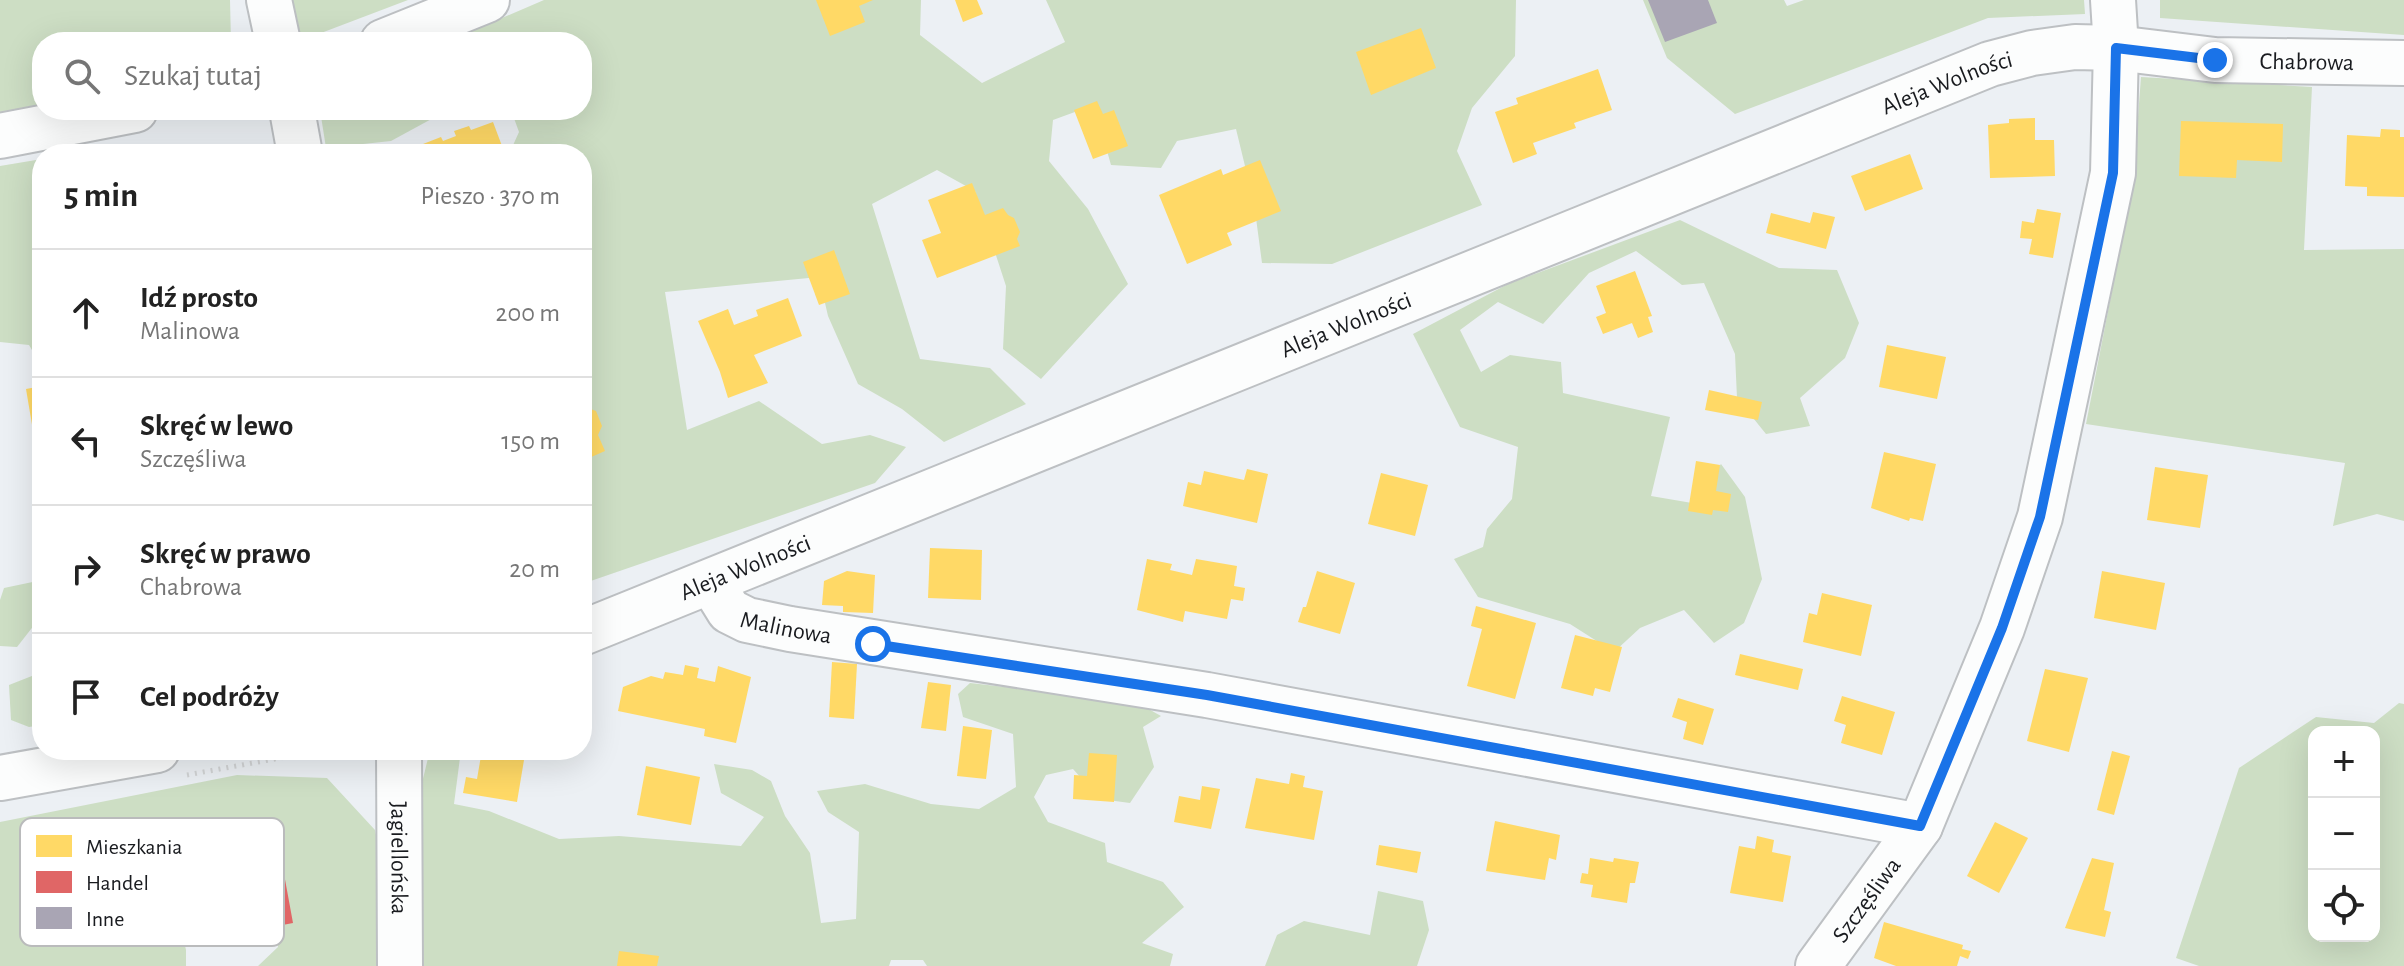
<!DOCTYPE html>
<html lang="pl">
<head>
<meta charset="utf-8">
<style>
  body { margin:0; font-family:"Alegreya Sans",sans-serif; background:#f6f6f6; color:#222 }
  .controls { position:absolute; right:24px; bottom:24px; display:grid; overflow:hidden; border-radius:16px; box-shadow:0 8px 32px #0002 }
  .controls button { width:72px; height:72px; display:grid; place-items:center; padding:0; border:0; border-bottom:2px solid #e0e0e0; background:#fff; color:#222; font:40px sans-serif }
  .stop { position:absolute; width:24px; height:24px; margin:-18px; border:6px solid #1a73e8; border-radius:50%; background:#fff }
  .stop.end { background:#1a73e8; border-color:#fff; box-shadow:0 2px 8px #0008 }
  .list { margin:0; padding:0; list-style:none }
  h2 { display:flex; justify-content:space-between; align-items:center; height:104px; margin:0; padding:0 32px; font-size:34px }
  h2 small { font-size:26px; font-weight:400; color:#767676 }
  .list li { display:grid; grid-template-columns:52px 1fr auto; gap:24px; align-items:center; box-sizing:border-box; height:128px; padding:0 32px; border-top:2px solid #e0e0e0 }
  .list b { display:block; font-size:30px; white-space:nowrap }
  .list p { margin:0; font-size:26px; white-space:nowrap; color:#767676 }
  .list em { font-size:26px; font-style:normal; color:#767676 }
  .icon { flex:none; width:44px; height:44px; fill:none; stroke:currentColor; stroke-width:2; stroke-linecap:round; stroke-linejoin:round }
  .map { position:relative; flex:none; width:2404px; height:966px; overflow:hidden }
  .search { position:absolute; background:#fff; box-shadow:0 8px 32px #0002; left:32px; top:32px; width:560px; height:88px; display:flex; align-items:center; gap:20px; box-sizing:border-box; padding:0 28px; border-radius:32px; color:#767676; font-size:30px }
  .panel { position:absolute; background:#fff; box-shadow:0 8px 32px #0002; left:32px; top:144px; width:560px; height:616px; border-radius:32px }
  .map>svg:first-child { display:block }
  .green { fill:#cddec4; fill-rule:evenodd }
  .homes { fill:#ffd966 }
  .shops { fill:#e06666 }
  .building { fill:#a9a5b4 }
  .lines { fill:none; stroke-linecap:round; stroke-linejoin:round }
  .minor-casing { stroke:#bdc0c3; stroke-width:48 }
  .path { stroke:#d2d4d5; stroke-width:5; stroke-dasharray:2 6; stroke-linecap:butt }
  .minor { stroke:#fcfdfd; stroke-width:44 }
  .route { stroke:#1a73e8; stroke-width:10 }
  .labels { text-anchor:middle; stroke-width:8; stroke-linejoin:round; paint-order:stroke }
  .street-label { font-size:24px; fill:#191b1f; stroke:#fff }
  .key { fill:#fff; stroke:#babbbc; stroke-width:2 }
  .key-label { font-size:22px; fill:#191b1f }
</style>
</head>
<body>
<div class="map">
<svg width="2404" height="966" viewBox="0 0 2404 966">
  <rect width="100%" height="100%" fill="#ecf0f4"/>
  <g class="green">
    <path d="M0,0H230L231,42H42V109L0,117Z"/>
    <path d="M290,0H408L300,41Z"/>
    <path d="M544,0H921L920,35L982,83L1065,42L1046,0H1516L1515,56L1472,108L1457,151L1482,205L1332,264L1262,263L1254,203L1236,129L1177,141L1161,168L1111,165L1094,105L1053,120L1049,161L1088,209L1128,284L1041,379L1003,349L1006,286L975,191L937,170L872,204L920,359L990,368L1026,404L944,442L902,409L858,384L828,316L819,277L665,292L687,430L759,401L822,444L870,435L906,447L875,483L582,584V483L589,478L596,423L582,400V154H509L519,132L511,110H582V42H446Z"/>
    <path d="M1643,0H1784L1787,6L1804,0H2084L2085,14L1988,18L1735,114L1667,58Z"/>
    <path d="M2160,0H2404V35L2160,18Z"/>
    <path d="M2141,77L2312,87L2304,250L2404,249V521L2377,514L2333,526L2345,463L2086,424L2133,183Z"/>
    <path d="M320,110H448L391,141L326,148Z"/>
    <path d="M42,159V367L29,345L0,342V166Z"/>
    <path d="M1680,220L1779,268L1837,270L1859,323L1845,358L1800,398L1810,426L1766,434L1737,398L1735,354L1704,283L1682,285L1636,251L1589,273L1543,324L1498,302L1460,330L1481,372L1510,355L1561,362L1563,393L1670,417L1651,496L1692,503L1721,464L1745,497L1762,579L1744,623L1714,643L1684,610L1640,628L1614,652L1570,624L1478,597L1454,559L1483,547L1487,529L1512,499L1518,447L1460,427L1413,334L1508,284Z"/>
    <path d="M42,580V615L17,647L0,646V600L4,588Z"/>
    <path d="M42,672V725L29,727L11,720L9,685Z"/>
    <path d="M970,683L1136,702L1161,716L1143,727L1154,767L1130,803L1100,799L1073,769L1046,775L1034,797L1048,822L1105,843L1107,862L1163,882L1184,907L1142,943L1173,954L1170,966H927L923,960H891L889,966H417L419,795L430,750H461L454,804L489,811L559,839L619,836L741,846L764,817L721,793L714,764L752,770L771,781L785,816L810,853L821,923L856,919L859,832L828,812L817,791L865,784L931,804L979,809L1016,787L1013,734L963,717L958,694Z"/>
    <path d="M2399,703L2404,704V966H2199L2176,958L2239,768L2316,717L2374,723ZM2314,732H2374V936H2314Z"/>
    <path d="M237,775L327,778L375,830L383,867L382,966H258L278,947L266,848L212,852L172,887L186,950V966H0V822Z"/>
    <path d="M1378,891L1423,901L1429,930L1417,966H1265L1277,935L1304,921L1370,935Z"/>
  </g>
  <g class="homes">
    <path d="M816,0H873L859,6L865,22L830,36Z"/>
    <path d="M955,0H977L983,14L963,22Z"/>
    <path d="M1421,28L1436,68L1371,95L1356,52Z"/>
    <path d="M1598,69L1612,110L1574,123L1576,128L1533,143L1537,154L1513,163L1495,112L1518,104L1516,98Z"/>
    <path d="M1097,101L1103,114L1114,110L1128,146L1093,159L1074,110Z"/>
    <path d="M2035,118V140H2054L2055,176L1990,178L1988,125L2009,123V119Z"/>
    <path d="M2181,121L2283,124L2282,162L2237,160L2236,178L2179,176Z"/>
    <path d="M493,122L505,154H412L425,149L423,144L441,137L443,141L456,136L454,131L469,126L471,130Z"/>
    <path d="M2381,129L2400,130V137H2404V197L2367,196V187L2345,186L2347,135L2380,137Z"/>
    <path d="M1910,154L1923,189L1865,211L1851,176Z"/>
    <path d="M1260,160L1281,211L1227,233L1232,245L1187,264L1159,195L1221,169L1223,175Z"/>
    <path d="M972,183L985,215L1003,208L1008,215L1014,218L1020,232L1017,239L1020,246L937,278L922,240L941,233L928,200Z"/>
    <path d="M2037,209L2061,213L2053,258L2029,254L2032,239L2020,238L2022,221L2034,223Z"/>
    <path d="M1813,212L1835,217L1826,249L1766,233L1771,213L1810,223Z"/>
    <path d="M834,250L850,294L819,305L803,262Z"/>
    <path d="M1635,271L1652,316L1648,317L1653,332L1638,338L1632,323L1603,334L1596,317L1606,313L1596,286Z"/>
    <path d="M788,298L802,336L754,355L768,383L728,398L720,372L698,321L728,309L734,325L758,316L756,310Z"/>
    <path d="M1887,345L1946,357L1937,399L1879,387Z"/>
    <path d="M42,386V472H40L26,389Z"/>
    <path d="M1709,390L1762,402L1758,420L1705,410Z"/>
    <path d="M582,394L588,408L596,411L602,426L598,435L605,451L582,461Z"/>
    <path d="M1884,452L1936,464L1923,521L1910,518L1909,521L1871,508Z"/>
    <path d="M1696,461L1720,465L1716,491L1731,494L1728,512L1713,510L1712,515L1688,511Z"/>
    <path d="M2155,467L2208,475L2200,528L2147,520Z"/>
    <path d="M1247,469L1268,474L1257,523L1183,506L1188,482L1201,485L1204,471L1244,480Z"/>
    <path d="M1381,473L1428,485L1415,536L1368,524Z"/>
    <path d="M930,548L982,550L981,600L928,598Z"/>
    <path d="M1147,559L1172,564L1170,570L1192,575L1196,559L1237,566L1234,586L1245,588L1243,601L1231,599L1227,619L1185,611L1183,622L1137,610Z"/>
    <path d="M847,571L875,575L873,613L843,612V606L822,605L824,581Z"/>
    <path d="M1317,571L1355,583L1340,634L1298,622L1303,607H1306Z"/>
    <path d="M2102,571L2165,583L2156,630L2094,618Z"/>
    <path d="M1822,593L1872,605L1861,656L1803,642L1809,613L1817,615Z"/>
    <path d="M1476,606L1536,623L1515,699L1467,686L1482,629L1471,626Z"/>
    <path d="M1575,635L1622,647L1610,692L1595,688L1593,696L1561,688Z"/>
    <path d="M1740,654L1803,669L1798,690L1735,675Z"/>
    <path d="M832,662L857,664L854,719L829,717Z"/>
    <path d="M685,665L699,668L697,678L715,682L718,666L751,677L736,743L704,736L705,729L618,711L623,687L651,676L663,679L665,672L683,675Z"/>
    <path d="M2045,669L2088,678L2069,752L2027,741Z"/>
    <path d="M928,682L951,685L946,731L921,728Z"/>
    <path d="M1842,696L1895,712L1882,755L1841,743L1846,725L1834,721Z"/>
    <path d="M1678,698L1714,709L1703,745L1683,739L1687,722L1672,717Z"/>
    <path d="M963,726L992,730L986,779L957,776Z"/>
    <path d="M482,750L525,754L517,802L463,793L466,777L477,779Z"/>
    <path d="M2112,751L2130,756L2114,815L2097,810Z"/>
    <path d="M1089,753L1117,755L1114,802L1073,799L1074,775L1087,776Z"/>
    <path d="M646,766L700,777L691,825L637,815Z"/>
    <path d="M1291,773L1305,776L1303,787L1323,791L1314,840L1245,828L1256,778L1289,784Z"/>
    <path d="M1202,786L1220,789L1211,829L1174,822L1179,796L1200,800Z"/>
    <path d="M1495,821L1560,835L1556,860L1549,858L1545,880L1486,871Z"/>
    <path d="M1995,822L2028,838L1999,893L1967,876Z"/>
    <path d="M1757,836L1774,840L1772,852L1791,856L1783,902L1730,893L1739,846L1755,849Z"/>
    <path d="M1379,845L1421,852L1417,873L1376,865Z"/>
    <path d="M1590,858L1613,862L1614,858L1639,862L1635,883H1630L1627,903L1591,897L1593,885L1580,883L1582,873L1588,874Z"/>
    <path d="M2092,858L2114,863L2104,910L2111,912L2105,937L2065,928Z"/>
    <path d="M1884,922L1963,945L1962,949L1971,951L1968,959L1960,956L1957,966H1896L1874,958Z"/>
    <path d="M619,951L659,956L657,966H617Z"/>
  </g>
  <path class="shops" d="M282,863L293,923L215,938L206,887L240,880L238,872Z"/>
  <path class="building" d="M1648,0H1708L1717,23L1665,42Z"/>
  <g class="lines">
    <defs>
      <g id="minor">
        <path d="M269,0L278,42"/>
        <path d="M383,42L487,0"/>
        <path d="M292,110L300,154"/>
        <path d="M0,136L135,110"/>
        <path id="s1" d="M711,582L729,611L747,620L790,629L1207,695L1920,826"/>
        <path id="s2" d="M582,633L1990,64L2032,53L2075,47L2116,48L2215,60L2404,63"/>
        <path id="s3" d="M399,750L400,966"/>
        <path d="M0,778L157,750"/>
        <path id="s4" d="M1818,966L1920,826L2002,628L2040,517L2113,173L2116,48L2113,0"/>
      </g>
    </defs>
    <use href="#minor" class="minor-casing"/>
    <path class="path" d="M187,775L324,750"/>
    <use href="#minor" class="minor"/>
  </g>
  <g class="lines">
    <path class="route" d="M873,644L1207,695L1920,826L2002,628L2040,517L2113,173L2116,48L2215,60"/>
  </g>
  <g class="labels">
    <g class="street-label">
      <text dy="8" stroke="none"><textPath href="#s2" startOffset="1838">Chabrowa</textPath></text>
      <text dy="8" stroke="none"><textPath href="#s2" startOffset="1472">Aleja Wolności</textPath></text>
      <text dy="8" stroke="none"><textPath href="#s2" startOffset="824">Aleja Wolności</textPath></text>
      <text dy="8" stroke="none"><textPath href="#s2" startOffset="176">Aleja Wolności</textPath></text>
      <text dy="8" stroke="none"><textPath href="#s1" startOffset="94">Malinowa</textPath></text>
      <text dy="8" stroke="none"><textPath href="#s3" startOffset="108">Jagiellońska</textPath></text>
      <text dy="8" stroke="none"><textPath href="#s4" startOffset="82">Szczęśliwa</textPath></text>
    </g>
  </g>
  <rect x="20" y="818" width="264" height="128" rx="12" class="key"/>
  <rect x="36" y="835" width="36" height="22" fill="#ffd966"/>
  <rect x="36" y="871" width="36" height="22" fill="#e06666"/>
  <rect x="36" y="907" width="36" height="22" fill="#a9a5b4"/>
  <g class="key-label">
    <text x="86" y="854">Mieszkania</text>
    <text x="86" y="890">Handel</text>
    <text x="86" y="926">Inne</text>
  </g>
</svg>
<div class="controls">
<button>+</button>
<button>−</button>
<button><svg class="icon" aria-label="locate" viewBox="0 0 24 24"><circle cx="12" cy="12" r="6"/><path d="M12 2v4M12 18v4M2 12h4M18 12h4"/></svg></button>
</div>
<div class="stop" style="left:873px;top:644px"></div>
<div class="stop end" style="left:2215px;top:60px"></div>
<div class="search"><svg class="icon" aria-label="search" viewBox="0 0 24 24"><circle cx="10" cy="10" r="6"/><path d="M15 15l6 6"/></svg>Szukaj tutaj</div>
<section class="panel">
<h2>5 min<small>Pieszo · 370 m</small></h2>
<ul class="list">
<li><svg class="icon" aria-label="ahead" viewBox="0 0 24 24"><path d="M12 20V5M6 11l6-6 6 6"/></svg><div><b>Idź prosto</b><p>Malinowa</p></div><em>200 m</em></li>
<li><svg class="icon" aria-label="left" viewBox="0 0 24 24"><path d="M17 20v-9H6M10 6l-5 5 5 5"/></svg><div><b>Skręć w lewo</b><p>Szczęśliwa</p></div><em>150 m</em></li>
<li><svg class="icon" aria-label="right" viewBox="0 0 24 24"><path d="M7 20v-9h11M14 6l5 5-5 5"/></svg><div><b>Skręć w prawo</b><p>Chabrowa</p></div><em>20 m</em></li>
<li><svg class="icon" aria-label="arrive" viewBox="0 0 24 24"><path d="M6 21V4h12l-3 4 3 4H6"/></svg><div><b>Cel podróży</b></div></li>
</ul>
</section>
</div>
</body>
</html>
